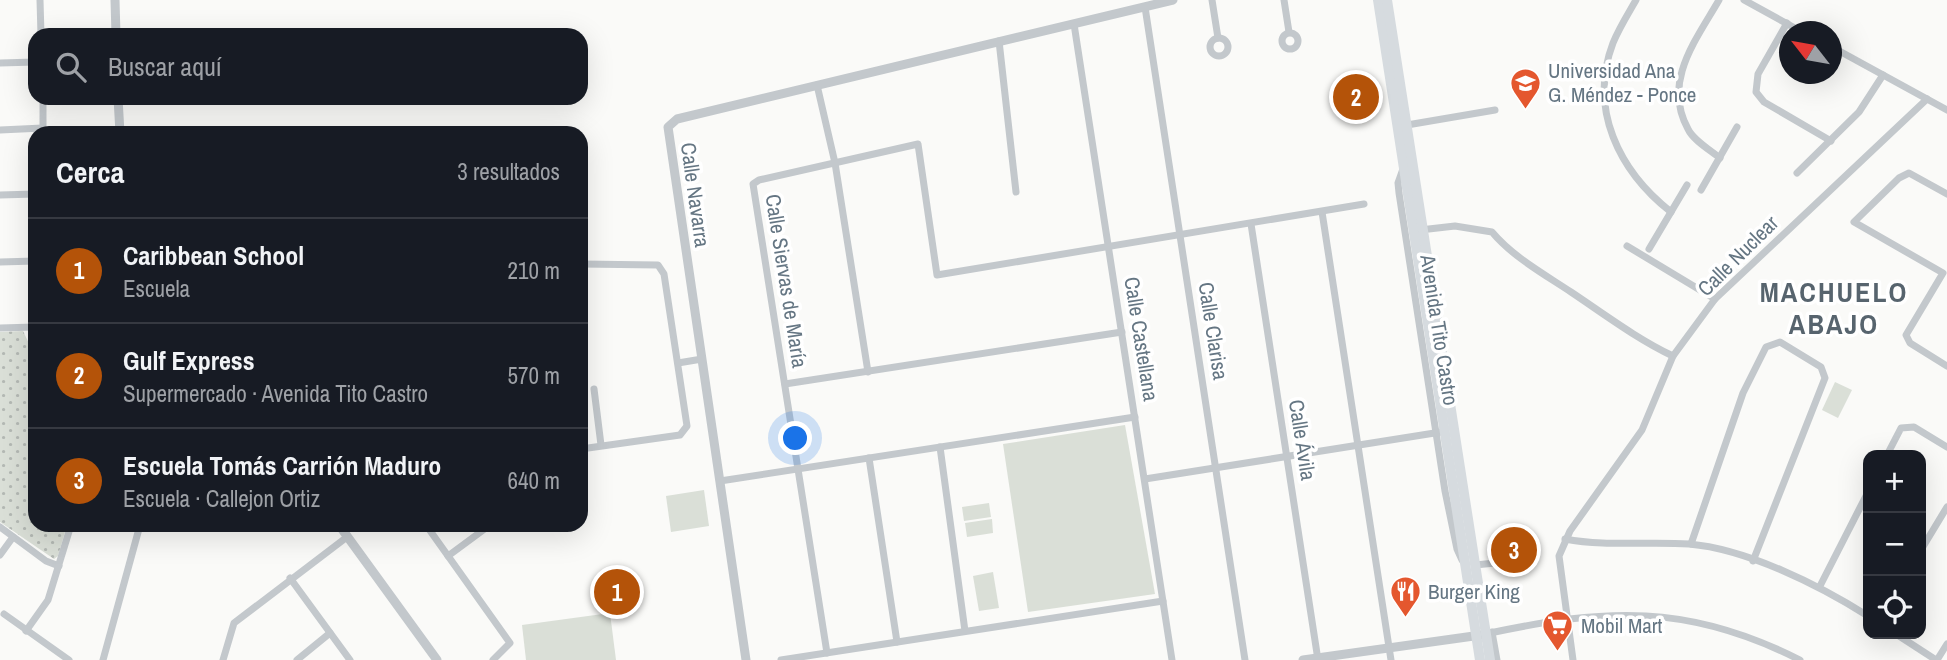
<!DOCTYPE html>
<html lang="es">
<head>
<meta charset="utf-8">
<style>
  body { margin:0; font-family:"Archivo Narrow",sans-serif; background:#20242c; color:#f1f3f6 }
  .controls { position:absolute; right:21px; bottom:21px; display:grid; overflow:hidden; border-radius:14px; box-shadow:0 7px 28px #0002 }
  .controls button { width:63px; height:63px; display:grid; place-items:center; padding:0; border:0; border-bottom:2px solid #363941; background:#171b24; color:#f1f3f6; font:35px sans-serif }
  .compass { position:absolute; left:1779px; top:21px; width:63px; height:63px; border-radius:50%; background:#171b24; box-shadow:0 7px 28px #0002; rotate:301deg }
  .you { position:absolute; left:796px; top:439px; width:24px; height:24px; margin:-18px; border:5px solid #fff; border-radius:50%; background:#1a73e8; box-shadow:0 0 0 10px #1a73e833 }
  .badge { display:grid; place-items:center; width:46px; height:46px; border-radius:50%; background:#b45309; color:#fff; font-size:23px; font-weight:700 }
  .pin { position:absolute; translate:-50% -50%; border:4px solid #fff; box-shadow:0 2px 7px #0006 }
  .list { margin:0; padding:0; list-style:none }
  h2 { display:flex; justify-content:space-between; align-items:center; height:91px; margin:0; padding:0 28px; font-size:30px }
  h2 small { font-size:23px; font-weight:400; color:#9ea1a6 }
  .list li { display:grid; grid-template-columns:46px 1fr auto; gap:21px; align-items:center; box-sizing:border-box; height:105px; padding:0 28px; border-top:2px solid #363941 }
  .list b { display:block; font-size:26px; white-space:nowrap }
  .list p { margin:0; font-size:23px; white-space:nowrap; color:#9ea1a6 }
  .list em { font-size:23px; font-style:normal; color:#9ea1a6 }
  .icon { flex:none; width:38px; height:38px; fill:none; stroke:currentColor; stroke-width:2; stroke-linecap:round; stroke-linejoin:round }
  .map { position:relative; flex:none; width:1947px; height:660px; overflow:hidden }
  .search { position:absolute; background:#171b24; box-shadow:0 7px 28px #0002; left:28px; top:28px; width:560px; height:77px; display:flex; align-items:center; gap:18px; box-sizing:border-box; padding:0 24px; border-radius:21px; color:#9ea1a6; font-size:26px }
  .panel { position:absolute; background:#171b24; box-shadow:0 7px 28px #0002; left:28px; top:126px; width:560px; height:406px; border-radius:21px }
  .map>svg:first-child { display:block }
  .grass { fill:url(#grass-dots) }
  .pitch { fill:#dadfd7 }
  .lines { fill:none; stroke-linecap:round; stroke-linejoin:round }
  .minor { stroke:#c3c8cc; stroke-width:7 }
  .tertiary { stroke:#c3c8cc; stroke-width:9 }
  .primary { stroke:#d6dbdf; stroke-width:10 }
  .labels { text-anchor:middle; stroke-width:7; stroke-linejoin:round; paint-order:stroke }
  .poi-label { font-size:21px; fill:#657683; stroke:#fff; text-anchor:start }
  .street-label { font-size:21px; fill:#657683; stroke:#fff }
  .district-label { font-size:28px; font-weight:bold; letter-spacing:2px; fill:#57646e; stroke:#fff }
</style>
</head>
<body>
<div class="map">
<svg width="1947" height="660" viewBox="0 0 1947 660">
  <defs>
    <pattern id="grass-dots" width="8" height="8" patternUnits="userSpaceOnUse" patternTransform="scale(1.75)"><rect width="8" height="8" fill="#dadfd7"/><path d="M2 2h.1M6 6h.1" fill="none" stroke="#b4b9b4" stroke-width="1.8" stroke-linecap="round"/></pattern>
  </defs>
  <rect width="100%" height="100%" fill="#fafaf8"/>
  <path class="grass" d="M23,331L35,356V525H67L58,556L54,559L0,522V332Z"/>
  <g class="pitch">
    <path d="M1835,382L1852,390L1838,418L1822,410Z"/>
    <path d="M1125,425L1155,594L1028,612L1003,444Z"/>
    <path d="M704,490L709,526L671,532L666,496Z"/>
    <path d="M989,503L991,517L964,521L962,507Z"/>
    <path d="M992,519L993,533L967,537L965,523Z"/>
    <path d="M993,572L999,608L979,611L973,576Z"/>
    <path d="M610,613L616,660H526L522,625Z"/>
  </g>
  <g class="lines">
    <g class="minor">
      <path d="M40,0L41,35"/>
      <path d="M1212,0L1218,38"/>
      <path d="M1284,0L1289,32"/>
      <path d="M1636,0C1628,14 1619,28 1613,43C1588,109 1619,171 1671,212"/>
      <path d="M1719,0C1696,40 1662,82 1688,129C1693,140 1710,150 1720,158"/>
      <path d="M1744,0L1802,32"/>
      <path d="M1145,7L1245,660"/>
      <path d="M1787,23L1758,74L1756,92L1764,102L1831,141"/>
      <path d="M1074,24L1172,660"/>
      <circle cx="1290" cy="41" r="8"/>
      <circle cx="1219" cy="47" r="9"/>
      <path d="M999,41L1016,192"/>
      <path d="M1832,47L1947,110"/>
      <path d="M0,63L35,62"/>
      <path d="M817,85L835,163L868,372"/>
      <path d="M43,98V133"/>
      <path d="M1407,125L1495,110"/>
      <path d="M0,130L43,128"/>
      <path d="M1403,169L1398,183L1399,193L1445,491L1457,549L1462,560"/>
      <path d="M1797,173L1859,112L1883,75"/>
      <path d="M1701,190L1737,127"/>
      <path d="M1947,194L1909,173L1899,178L1854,222L1943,273L1906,335L1910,343L1947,366"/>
      <path d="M0,195L35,194"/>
      <path d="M1322,212L1391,660"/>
      <path d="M1251,224L1318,660"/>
      <path d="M1420,230L1455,226L1492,232C1513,257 1544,274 1571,292C1604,314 1637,339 1673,356"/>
      <path d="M1627,246L1715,299"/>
      <path d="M1649,249L1687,185"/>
      <path d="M0,262L35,261"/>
      <path d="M581,264L658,265L664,274L687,426L680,435L581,449"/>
      <path d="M581,314L583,334"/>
      <path d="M35,327V345"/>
      <path d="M0,328L35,327"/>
      <path d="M678,363L702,359"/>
      <path d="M785,384L1122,332"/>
      <path d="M594,389L601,445"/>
      <path d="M940,447L965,631"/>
      <path d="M1887,455L1901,428L1914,427L1947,447"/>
      <path d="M869,458L897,642"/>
      <path d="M1145,479L1441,432"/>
      <path d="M720,481L1135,417"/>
      <path d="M426,525L510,643L493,660"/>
      <path d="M0,527L46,561L59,566"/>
      <path d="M1565,539C1606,547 1648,541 1689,544C1747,549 1819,585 1868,616"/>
      <path d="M1691,544L1743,393L1766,347L1780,342L1821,367L1825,378L1753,561"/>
      <path d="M1921,550L1947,507"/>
      <path d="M0,555L13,537"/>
      <path d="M448,556L490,525"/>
      <path d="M1475,565L1526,560"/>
      <path d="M290,578L350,660"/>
      <path d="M1820,586L1868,492"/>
      <path d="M4,614L69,660"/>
      <path d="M26,631L48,600L71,525"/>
      <path d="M1492,632L1497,660"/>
      <path d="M1485,634C1606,608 1688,603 1800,660"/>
      <path d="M1896,634L1936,660"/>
      <path d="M827,653L753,184L759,180L918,144L937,275L1364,204"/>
      <path d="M103,660L140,525"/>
      <path d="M223,660L234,623L347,537"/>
      <path d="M297,660L330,633"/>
      <path d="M781,660L1163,601"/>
      <path d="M1573,660L1559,556L1570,531L1642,430L1673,356L1715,299L1927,99"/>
      <path d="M1937,660L1947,644"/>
    </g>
    <g class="tertiary">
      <path d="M115,0L116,35"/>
      <path d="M118,98L120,133"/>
      <path d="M339,525L437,660"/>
      <path d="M746,660L668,127L677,119L1173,0"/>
      <path d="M1303,660L1481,635"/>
    </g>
    <g class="primary">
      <path d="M1378,0L1480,660"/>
      <path d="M1387,0L1490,660"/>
    </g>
  </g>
  <defs>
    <symbol id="university-pin" viewBox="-11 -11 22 30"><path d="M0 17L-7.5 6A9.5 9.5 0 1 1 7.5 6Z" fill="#e4572e" stroke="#fff"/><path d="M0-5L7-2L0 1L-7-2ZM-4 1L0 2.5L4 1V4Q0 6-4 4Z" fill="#fff"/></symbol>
    <symbol id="restaurant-pin" viewBox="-11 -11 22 30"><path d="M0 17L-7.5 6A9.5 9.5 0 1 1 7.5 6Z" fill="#e4572e" stroke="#fff"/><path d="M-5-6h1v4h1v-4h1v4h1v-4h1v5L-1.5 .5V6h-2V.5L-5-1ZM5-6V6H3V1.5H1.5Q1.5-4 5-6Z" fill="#fff"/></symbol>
    <symbol id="supermarket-pin" viewBox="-11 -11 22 30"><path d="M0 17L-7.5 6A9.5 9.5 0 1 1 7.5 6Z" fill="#e4572e" stroke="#fff"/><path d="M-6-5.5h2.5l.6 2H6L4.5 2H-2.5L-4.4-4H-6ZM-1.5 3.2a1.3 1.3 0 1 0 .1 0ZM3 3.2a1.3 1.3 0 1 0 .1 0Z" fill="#fff"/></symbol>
  </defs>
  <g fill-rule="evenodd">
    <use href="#university-pin" x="1508" y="66" width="35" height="47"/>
    <use href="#restaurant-pin" x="1388" y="574" width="35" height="47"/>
    <use href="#supermarket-pin" x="1540" y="608" width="35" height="47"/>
  </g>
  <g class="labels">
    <g class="poi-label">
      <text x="1548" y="78">Universidad Ana<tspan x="1548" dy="24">G. Méndez - Ponce</tspan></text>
      <text x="1428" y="599">Burger King</text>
      <text x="1581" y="633">Mobil Mart</text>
    </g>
    <g class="street-label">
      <text transform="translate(695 195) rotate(82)" y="7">Calle Navarra</text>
      <text transform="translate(1738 256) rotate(-45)" y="7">Calle Nuclear</text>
      <text transform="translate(786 281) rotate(81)" y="7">Calle Siervas de María</text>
      <text transform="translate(1439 330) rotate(81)" y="7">Avenida Tito Castro</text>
      <text transform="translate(1213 331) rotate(81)" y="7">Calle Clarisa</text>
      <text transform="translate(1141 339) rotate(81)" y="7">Calle Castellana</text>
      <text transform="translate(1302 440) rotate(81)" y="7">Calle Ávila</text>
    </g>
    <g class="district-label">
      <text x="1834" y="302">MACHUELO<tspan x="1834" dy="32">ABAJO</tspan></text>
    </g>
  </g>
</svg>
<div class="controls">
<button>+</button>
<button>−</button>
<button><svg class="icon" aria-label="locate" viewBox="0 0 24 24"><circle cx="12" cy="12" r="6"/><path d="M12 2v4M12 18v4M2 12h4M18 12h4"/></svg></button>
</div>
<svg class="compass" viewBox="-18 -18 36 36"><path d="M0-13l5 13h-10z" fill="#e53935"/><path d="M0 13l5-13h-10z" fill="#9ea1a6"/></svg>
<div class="you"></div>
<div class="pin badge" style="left:617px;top:592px">1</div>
<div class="pin badge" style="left:1356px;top:97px">2</div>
<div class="pin badge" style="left:1514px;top:550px">3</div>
<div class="search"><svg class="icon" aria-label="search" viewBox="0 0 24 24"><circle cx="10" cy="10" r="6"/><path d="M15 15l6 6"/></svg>Buscar aquí</div>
<section class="panel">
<h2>Cerca<small>3 resultados</small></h2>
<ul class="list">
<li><span class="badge">1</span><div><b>Caribbean School</b><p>Escuela</p></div><em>210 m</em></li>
<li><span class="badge">2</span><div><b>Gulf Express</b><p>Supermercado · Avenida Tito Castro</p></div><em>570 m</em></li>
<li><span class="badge">3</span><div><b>Escuela Tomás Carrión Maduro</b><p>Escuela · Callejon Ortiz</p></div><em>640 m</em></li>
</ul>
</section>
</div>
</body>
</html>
